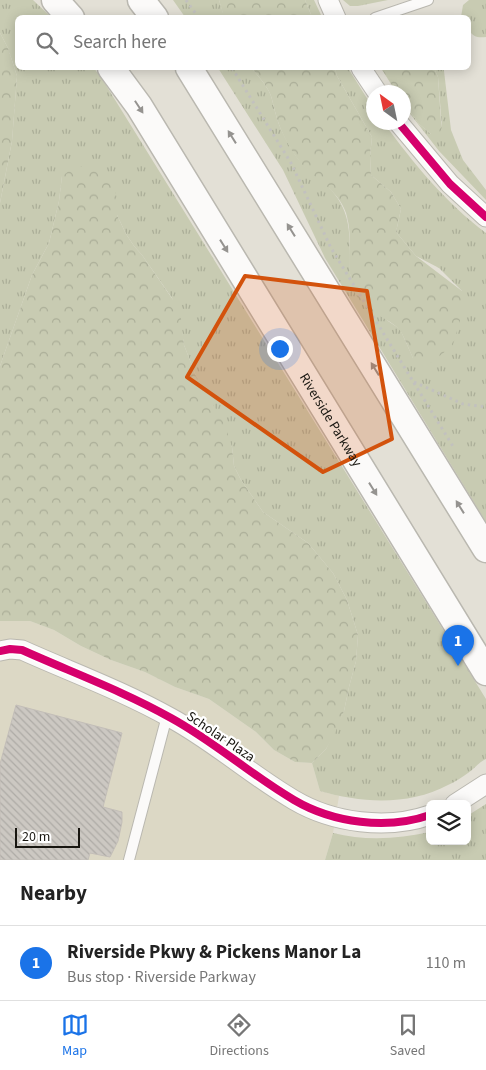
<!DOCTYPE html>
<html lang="en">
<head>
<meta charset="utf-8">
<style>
  body { margin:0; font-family:"Source Sans 3",sans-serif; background:#f6f6f6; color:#222 }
  .controls { position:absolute; right:15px; bottom:15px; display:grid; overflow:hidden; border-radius:8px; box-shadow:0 2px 12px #0003 }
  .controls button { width:45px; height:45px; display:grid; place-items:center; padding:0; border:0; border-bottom:1px solid #e0e0e0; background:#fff; color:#222; font:25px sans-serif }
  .compass { position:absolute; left:366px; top:85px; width:45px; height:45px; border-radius:50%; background:#fff; box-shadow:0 2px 12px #0003; rotate:327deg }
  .scale { position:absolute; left:15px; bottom:12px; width:65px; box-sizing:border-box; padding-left:5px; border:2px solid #181610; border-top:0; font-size:14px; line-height:18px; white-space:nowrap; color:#181610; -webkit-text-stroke:4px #fff; paint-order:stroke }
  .you { position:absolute; left:279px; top:348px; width:18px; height:18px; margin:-12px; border:4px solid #fff; border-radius:50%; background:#1a73e8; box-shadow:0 0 0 8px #1a73e833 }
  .badge { display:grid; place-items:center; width:32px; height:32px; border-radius:50%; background:#1a73e8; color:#fff; font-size:16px; font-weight:700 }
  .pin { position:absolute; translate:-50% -41px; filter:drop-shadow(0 1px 2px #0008) }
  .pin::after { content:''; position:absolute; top:26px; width:18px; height:15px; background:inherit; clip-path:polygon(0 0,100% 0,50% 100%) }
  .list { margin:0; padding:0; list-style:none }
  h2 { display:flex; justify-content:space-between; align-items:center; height:65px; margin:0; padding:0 20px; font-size:21px }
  h2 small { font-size:16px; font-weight:400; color:#767676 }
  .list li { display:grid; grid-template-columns:32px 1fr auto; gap:15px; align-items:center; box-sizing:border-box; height:75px; padding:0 20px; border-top:1px solid #e0e0e0 }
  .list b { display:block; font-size:19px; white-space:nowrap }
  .list p { margin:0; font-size:16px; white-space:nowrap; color:#767676 }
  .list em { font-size:16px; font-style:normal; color:#767676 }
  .icon { flex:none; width:28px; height:28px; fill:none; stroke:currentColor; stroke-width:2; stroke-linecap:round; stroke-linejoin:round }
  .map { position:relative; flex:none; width:486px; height:860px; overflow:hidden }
  .search { position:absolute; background:#fff; box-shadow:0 2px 12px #0003; left:15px; right:15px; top:15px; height:55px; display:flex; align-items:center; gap:12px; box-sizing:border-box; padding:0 18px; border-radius:8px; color:#767676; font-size:19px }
  .sheet { height:140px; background:#fff }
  nav { display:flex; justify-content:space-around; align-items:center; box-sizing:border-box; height:70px; border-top:1px solid #e0e0e0; background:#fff; font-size:14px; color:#767676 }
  nav a { display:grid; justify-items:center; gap:2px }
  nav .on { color:#1a73e8 }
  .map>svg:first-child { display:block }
  .built { fill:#dcd8c5 }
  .grass { fill:url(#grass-tufts) }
  .forest { fill:url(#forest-crowns) }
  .building { fill:url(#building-back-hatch); stroke:#c3beb8 }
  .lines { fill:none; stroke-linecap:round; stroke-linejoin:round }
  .lane-casing { stroke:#bab8b0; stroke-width:12 }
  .street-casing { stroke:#bab8b0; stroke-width:21 }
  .secondary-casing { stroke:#bab8b0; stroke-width:29 }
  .path { stroke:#c2c1be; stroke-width:3; stroke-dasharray:2.5 4; stroke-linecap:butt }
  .lane { stroke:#fbfaf9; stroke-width:10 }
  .street { stroke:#fbfaf9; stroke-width:19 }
  .secondary { stroke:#fbfaf9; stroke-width:26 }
  .cycleway-casing { stroke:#fff; stroke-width:11 }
  .cycleway { stroke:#d6006c; stroke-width:8 }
  .oneway { fill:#959390 }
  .marked { fill:#d3520c; fill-opacity:0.2; stroke:#d3520c; stroke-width:4; stroke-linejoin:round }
  .labels { text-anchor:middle; stroke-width:4.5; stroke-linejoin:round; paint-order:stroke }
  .street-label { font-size:14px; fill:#181610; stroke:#fff }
</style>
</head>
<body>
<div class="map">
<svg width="486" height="860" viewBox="0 0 486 860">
  <defs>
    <pattern id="grass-tufts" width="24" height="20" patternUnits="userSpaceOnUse" patternTransform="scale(1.25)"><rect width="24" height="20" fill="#c8cbb2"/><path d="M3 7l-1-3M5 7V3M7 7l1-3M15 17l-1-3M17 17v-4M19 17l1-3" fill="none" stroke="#abae98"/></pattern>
    <pattern id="forest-crowns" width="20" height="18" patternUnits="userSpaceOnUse" patternTransform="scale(1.25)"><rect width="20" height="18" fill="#c8cbb2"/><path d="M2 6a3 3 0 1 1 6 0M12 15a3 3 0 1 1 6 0" fill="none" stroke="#abae98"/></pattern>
    <pattern id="building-back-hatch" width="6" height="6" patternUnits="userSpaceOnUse" patternTransform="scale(1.25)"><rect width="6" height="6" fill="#ccc8c2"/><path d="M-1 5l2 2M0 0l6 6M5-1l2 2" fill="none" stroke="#aeaba6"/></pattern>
  </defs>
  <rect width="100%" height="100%" fill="#e3e0d6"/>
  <path class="built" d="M0,621H30L54,630L81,646L111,660L145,672L175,687L209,699L256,732L274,750L295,762L312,763L320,791L339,796L333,833L325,860H0Z"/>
  <g class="grass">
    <path d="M0,0H33L51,17L18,18V68H94L104,82L486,699V759C479,762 474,769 468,773C462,777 455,782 448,785C409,806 361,803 320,791L312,763L326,749L344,711L349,687L356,661L358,635L347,600L333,573L308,543L263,512L241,480L234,466L232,447L196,376L184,345L182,332L172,298L142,255L134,246L126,234L117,215V199L62,176L59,201L49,243L32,275L0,366V203L12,141L17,76L8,48L0,33Z"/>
    <path d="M173,0H219L223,13L226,17H185Z"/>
    <path d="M305,0H314L322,17H312Z"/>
    <path d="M343,0H388L358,6H350Z"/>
    <path d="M469,0H486V37C478,38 473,37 469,30L468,18L461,17L463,5Z"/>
    <path d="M218,68H252C258,77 267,85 271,96C273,102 274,109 276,115C279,127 286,140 292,150C300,164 312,173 324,183C355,210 349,239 350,275L388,321L400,329L413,358L462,291L439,268L416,256L396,232L401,209L391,192L371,175L370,156L372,137L337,76L335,68H348L373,108L374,122L384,123C413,163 446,203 486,233V522L325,258L283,170Z"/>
    <path d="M434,68H443L444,71L451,130L463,160L486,190V200L439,151L404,106V103L419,124L431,134L442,127L438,77Z"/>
    <path d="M486,804V860H325L333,833C365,841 398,839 430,832V841H467V816Z"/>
  </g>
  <g class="forest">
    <path d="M219,0H305L312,17H226L223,14Z"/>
    <path d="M0,33L8,48L17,76L12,141L0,203Z"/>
    <path d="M252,68H335L337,76L372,137L370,156L371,175L391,192L401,209L396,232L416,256L462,291L461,317L453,345L431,363L413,358C410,352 402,331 398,328C384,315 366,314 356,295C343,269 355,241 346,213C338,189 315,180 300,162C290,149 280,131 276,115C274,109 273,102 271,96C267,85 258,77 252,68Z"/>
    <path d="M381,68H434L438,77L441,121L442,127L439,135L431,134L419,124L404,103V92H396Z"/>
    <path d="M76,166L94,167L103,172L113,182L117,199V215L126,234L134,246L142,255L180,310L184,345L196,376L225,425L232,447L234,466L241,480L263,512L308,543L333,573L347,600L358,635L356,661L349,687L344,711L335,733L326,749L312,763L295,762L274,750L256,732L209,699L175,687L145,672L111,660L81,646L54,630L30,621H0V366L32,275L49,243L59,201L62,176Z"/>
  </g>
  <path class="building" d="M16,705L122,733L103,807L122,812V822L118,841L110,857L90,853L88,860H0V764Z"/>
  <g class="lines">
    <defs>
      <g id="lane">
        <path d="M375,18L428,0"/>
        <path d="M129,860L167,716"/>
      </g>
      <g id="street">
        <path d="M328,0L336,18"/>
        <path d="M361,68L377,92"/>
        <path d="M398,122L450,184L486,217"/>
        <path d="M0,651L10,649L22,650C71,672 123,691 171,718C215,742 251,775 294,800C333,823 387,830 430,815"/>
        <path d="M455,804L486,784"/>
      </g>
      <g id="secondary">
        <path d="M55,0L71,18"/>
        <path d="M141,0L155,18"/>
        <path id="s1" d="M111,68L139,106L486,672"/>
        <path d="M189,68L486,549"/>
      </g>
    </defs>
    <use href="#lane" class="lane-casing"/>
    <use href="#street" class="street-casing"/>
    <use href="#secondary" class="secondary-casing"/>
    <g class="path">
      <path d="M186,0L199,18"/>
      <path d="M232,68L291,163L331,248L454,448"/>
      <path d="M414,382L463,404L486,407"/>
    </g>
    <use href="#lane" class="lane"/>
    <use href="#street" class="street"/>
    <use href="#secondary" class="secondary"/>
    <defs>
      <g id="cycleway">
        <path d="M398,122L450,184L486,217"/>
        <path d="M0,651L10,649L22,650C71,672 123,691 171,718C215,742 251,775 294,800C333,823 387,830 430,815"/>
      </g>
    </defs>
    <use href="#cycleway" class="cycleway-casing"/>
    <use href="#cycleway" class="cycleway"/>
  </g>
  <defs><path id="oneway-solid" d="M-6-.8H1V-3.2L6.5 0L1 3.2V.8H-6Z" transform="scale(1.25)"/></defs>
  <g class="oneway">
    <use href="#oneway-solid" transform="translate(139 107) rotate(57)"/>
    <use href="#oneway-solid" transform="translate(232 137) rotate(-122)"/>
    <use href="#oneway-solid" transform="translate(291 230) rotate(-122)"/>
    <use href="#oneway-solid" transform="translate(224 246) rotate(58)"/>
    <use href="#oneway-solid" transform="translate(375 369) rotate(-122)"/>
    <use href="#oneway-solid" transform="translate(373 489) rotate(58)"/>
    <use href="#oneway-solid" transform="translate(460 507) rotate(-122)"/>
  </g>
  <path class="marked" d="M245,276L367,291L392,439L323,472L187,377Z"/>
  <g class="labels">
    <g class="street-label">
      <text dy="5" stroke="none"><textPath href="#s1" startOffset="415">Riverside Parkway</textPath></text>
      <text transform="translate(221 736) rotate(34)" y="5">Scholar Plaza</text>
    </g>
  </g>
</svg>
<div class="controls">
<button><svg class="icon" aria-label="layers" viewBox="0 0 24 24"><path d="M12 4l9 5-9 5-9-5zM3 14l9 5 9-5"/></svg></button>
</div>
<svg class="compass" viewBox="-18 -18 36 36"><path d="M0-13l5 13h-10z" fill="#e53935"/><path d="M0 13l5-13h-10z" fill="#767676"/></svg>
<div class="scale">20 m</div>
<div class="you"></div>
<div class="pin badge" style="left:458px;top:666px">1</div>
<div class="search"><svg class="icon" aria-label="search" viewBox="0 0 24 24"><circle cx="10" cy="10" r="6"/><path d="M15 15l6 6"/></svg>Search here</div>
</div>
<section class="sheet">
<h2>Nearby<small></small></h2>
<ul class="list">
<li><span class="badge">1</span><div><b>Riverside Pkwy &amp; Pickens Manor La</b><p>Bus stop · Riverside Parkway</p></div><em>110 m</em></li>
</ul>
</section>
<nav>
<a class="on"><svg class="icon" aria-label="map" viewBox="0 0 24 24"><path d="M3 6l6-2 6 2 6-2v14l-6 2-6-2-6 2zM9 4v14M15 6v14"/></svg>Map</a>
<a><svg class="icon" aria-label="directions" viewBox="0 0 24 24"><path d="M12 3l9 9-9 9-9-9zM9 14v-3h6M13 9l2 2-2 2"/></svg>Directions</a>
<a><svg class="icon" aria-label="saved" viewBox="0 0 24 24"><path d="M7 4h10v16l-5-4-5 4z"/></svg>Saved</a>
</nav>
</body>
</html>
